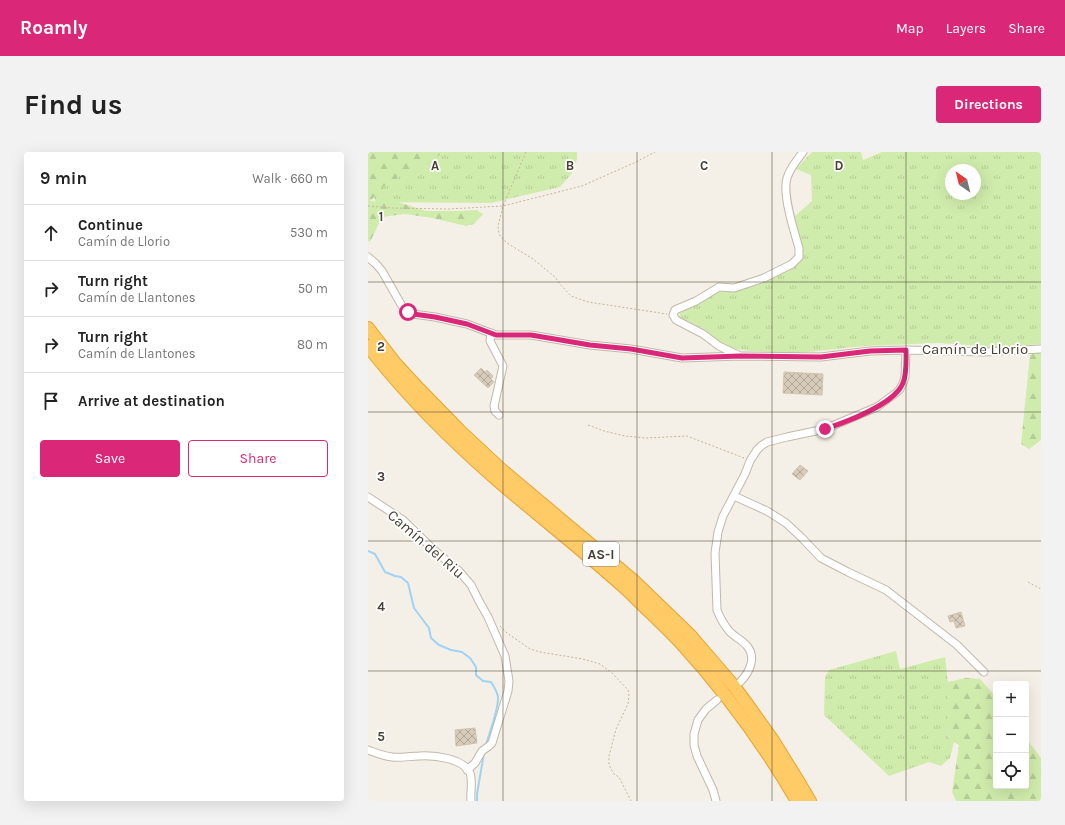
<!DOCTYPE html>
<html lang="en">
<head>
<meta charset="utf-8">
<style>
  body { margin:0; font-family:Karla,sans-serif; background:#f2f2f2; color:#222 }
  .controls { position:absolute; right:12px; bottom:12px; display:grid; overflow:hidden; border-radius:4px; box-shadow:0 4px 16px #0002 }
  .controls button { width:36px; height:36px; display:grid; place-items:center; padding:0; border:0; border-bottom:1px solid #e0e0e0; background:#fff; color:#222; font:20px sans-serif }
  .compass { position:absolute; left:577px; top:12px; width:36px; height:36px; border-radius:50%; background:#fff; box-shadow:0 4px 16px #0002; rotate:325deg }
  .stop { position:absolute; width:12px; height:12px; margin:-9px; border:3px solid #db2777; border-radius:50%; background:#fff }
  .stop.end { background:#db2777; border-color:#fff; box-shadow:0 1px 4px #0008 }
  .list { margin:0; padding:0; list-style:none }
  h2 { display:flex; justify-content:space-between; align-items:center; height:52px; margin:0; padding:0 16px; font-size:17px }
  h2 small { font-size:13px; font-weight:400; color:#767676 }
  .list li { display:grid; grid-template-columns:26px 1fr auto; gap:12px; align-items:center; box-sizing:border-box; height:56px; padding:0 16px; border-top:1px solid #e0e0e0 }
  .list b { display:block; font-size:15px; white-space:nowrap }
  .list p { margin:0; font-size:13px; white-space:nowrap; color:#767676 }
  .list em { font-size:13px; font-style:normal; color:#767676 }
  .actions { display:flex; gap:8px; padding:12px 16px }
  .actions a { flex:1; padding:9px 0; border:1px solid #db2777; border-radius:4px; text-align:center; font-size:14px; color:#db2777 }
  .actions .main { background:#db2777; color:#fff }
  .icon { flex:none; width:22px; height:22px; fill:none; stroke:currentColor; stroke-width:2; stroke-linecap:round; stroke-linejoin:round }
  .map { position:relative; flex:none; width:673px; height:649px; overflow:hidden; border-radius:4px }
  header { display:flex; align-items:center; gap:24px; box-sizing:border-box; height:56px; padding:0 20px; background:#db2777; color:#fff }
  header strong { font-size:19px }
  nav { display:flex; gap:22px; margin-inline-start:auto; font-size:14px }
  .intro { display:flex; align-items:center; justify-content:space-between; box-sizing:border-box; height:96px; padding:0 24px }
  h1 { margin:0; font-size:28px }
  .button { padding:10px 18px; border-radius:4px; background:#db2777; color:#fff; font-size:14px; font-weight:700 }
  main { display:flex; gap:24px; padding:0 24px }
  aside { flex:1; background:#fff; border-radius:4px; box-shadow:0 4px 16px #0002 }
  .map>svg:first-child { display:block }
  .grass { fill:url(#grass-tufts); fill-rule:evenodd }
  .forest { fill:url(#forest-firs) }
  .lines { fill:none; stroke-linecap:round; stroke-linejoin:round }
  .stream { stroke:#9ed3f6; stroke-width:2 }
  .building { fill:url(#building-cross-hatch); stroke:#d2c4ae }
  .minor-casing { stroke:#c1b8a8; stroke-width:9 }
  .motorway-casing { stroke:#e9a22c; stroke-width:14 }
  .path { stroke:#c4b498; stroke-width:1; stroke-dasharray:2 2; stroke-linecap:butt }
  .minor { stroke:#fff; stroke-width:7 }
  .motorway { stroke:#ffcb67; stroke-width:12 }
  .route { stroke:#db2777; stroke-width:5 }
  .grid { fill:none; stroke:#484135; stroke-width:1; stroke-opacity:0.55 }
  .labels { text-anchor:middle; stroke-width:3.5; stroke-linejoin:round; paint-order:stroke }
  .shield { fill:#fff; stroke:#7f7a72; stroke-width:1 }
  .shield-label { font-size:14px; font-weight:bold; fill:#484135 }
  .street-label { font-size:15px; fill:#484135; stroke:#fff }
  .grid-label { font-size:13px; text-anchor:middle; font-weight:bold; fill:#484135; stroke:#fff; stroke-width:3.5; stroke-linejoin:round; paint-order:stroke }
</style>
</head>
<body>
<header>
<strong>Roamly</strong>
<nav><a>Map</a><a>Layers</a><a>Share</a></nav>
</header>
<div class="intro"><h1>Find us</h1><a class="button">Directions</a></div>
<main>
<aside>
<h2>9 min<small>Walk · 660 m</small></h2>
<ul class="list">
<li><svg class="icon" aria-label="ahead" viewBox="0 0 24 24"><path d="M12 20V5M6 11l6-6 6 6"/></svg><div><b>Continue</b><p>Camín de Llorio</p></div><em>530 m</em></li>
<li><svg class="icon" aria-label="right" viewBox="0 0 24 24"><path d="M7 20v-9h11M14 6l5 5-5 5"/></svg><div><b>Turn right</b><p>Camín de Llantones</p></div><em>50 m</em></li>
<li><svg class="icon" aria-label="right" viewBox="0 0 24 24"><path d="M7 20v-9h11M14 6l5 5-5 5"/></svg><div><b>Turn right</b><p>Camín de Llantones</p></div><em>80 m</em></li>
<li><svg class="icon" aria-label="arrive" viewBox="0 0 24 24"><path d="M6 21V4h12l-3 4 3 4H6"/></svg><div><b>Arrive at destination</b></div></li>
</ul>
<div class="actions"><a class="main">Save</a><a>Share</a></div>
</aside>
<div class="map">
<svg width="673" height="649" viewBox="0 0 673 649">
  <defs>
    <pattern id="grass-tufts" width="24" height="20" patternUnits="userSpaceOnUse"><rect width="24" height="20" fill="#d0ecac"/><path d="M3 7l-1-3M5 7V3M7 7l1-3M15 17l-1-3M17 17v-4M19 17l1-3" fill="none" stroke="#b4cc95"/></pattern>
    <pattern id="forest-firs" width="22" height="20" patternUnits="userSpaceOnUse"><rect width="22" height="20" fill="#d0ecac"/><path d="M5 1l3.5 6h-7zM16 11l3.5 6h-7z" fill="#b4cc95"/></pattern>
    <pattern id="building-cross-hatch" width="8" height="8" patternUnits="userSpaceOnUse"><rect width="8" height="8" fill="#d7ccbb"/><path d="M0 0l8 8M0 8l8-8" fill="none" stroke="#b0a799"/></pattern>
  </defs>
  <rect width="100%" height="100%" fill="#f5f0e7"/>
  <g class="grass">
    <path d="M0,0H209V7L204,21L192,35L123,51L8,50L0,33Z"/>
    <path d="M444,0H493L495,8L514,0H673V192L629,195L570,191L496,194L430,201L382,199L368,197L354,192L337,178L324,171L311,165L312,161L351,140L367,139L412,122L431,111L435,102L427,64L444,49L443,23L428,17ZM583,18H607V42H583Z"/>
    <path d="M528,499L532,517L577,505L580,530V578L578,586L586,590L582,606L573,614L561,610L521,624L456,563L457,525L461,518Z"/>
  </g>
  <g class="forest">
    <path d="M0,0H75L60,12L34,23L15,35L17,43H8L2,49L30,50L58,59H91L109,58L115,62L106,72L98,74L64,66L37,62L14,65L2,90L0,89Z"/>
    <path d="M670,200H673V288L661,297L653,292L662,203Z"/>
    <path d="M598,526L612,527L628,545V634H658V586L673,606V649H588L584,640L591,593L578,586L580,578V530Z"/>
  </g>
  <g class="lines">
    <g class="stream">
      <path d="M0,399L7,402L17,420L27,424L33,425L40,431L46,456L61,476L63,486L71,493L83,498L94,500L102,506L108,515V523L115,529L123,530C126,535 129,539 130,545C131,557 121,581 118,593"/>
      <path d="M109,649V642L116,601"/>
    </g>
  </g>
  <g class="building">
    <path d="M113,216L117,220L119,218L125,224L123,227L126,230L120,236L106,223Z"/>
    <path d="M416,220L455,222L454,243L415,241Z"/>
    <path d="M432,313L440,319L432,328L424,322Z"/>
    <path d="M593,460L597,474L588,476L586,469L582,470L580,464Z"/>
    <path d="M107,576L109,591L88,594L87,578Z"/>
  </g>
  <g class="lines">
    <defs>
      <g id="minor">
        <path d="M0,105L8,112L14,119L34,154L40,160L45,162L67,165L99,172L128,183H163L222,193L263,197L314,206L372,204L453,205L502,199L538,198L617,200L673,197"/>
        <path d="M123,181L122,189L135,214L126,254L127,259L131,263"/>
        <path d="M370,203L351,194L335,182L308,168L305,163L307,158L328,149L351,135L366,136L396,126L424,112L431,105V96C426,79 414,42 419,26C422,16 429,8 435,0"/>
        <path d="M366,344L399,359L418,371L434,386L453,406L480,420L518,438L589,493L616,520"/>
        <path d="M0,345L35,368L67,399L91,419L103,433L111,449L120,465L137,504L141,529L140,539L124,591L121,594L114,599L107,611L99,618"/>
        <path d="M372,530C381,521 389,506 379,494C374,488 367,485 362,480C356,473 352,466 349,458L347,401L350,380L355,364L377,322L382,309L389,298L393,294L399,290L419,285L457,277L509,255L528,241L532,237L535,231L537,225L538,198"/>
        <path d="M0,598C8,601 15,604 24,605C33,606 42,604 51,604C66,603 95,606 102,621C105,629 102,641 103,649"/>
        <path d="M348,649L345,638L329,604L326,593V582L330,568L338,557L349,548"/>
      </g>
      <g id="motorway">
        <path d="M0,176L27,211L51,237L91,278L135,319L265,428L322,483L365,533L379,552L404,587L427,624L442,649"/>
        <path d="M0,194C38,243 82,287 129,328C171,364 216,399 257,436C266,444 275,454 284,462C294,472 304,481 313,491C356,538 397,594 429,649"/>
      </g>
    </defs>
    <use href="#minor" class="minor-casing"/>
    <use href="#motorway" class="motorway-casing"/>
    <g class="path">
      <path d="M158,0L135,54L130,74L131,82L134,86L139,91L165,107L187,125L192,132L203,144L220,150L299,162"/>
      <path d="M0,54L24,56L81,57L135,54L214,34L268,10L287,0"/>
      <path d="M220,273L236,279L257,284L278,286L319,284L376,306"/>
      <path d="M660,430L673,437"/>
      <path d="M132,474L139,481L162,497L172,500L215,507L232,512L244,521L260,538L261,543L260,552L248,577L241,604V613L246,622L251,625L263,649"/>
    </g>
    <use href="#minor" class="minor"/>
    <use href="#motorway" class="motorway"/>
  </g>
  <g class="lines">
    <path class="route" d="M40,160L45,162L67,165L99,172L128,183H163L222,193L263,197L314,206L372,204L453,205L502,199L538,198C538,208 539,221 535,231C527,252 478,270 457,277"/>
  </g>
  <path class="grid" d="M135,0V649M269,0V649M404,0V649M538,0V649M0,130H673M0,260H673M0,389H673M0,519H673"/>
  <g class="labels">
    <rect class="shield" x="215" y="390" width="36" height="24" rx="3"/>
    <g class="shield-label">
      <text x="233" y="407">AS-I</text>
    </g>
    <g class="street-label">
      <text x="607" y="202">Camín de Llorio</text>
      <text transform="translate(58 392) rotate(41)" y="5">Camín del Riu</text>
    </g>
  </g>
  <g class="grid-label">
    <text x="67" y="18">A</text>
    <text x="202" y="18">B</text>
    <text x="336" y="18">C</text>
    <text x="471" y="18">D</text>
    <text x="13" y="69">1</text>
    <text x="13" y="199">2</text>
    <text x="13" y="329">3</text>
    <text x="13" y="459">4</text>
    <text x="13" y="589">5</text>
  </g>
</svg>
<div class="controls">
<button>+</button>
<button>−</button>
<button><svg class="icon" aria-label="locate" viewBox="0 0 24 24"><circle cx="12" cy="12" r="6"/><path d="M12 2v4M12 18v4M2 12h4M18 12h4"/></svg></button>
</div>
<svg class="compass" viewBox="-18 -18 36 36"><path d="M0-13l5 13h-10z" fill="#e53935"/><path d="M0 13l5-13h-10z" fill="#767676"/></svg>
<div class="stop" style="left:40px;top:160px"></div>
<div class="stop end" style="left:457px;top:277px"></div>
</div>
</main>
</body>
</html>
